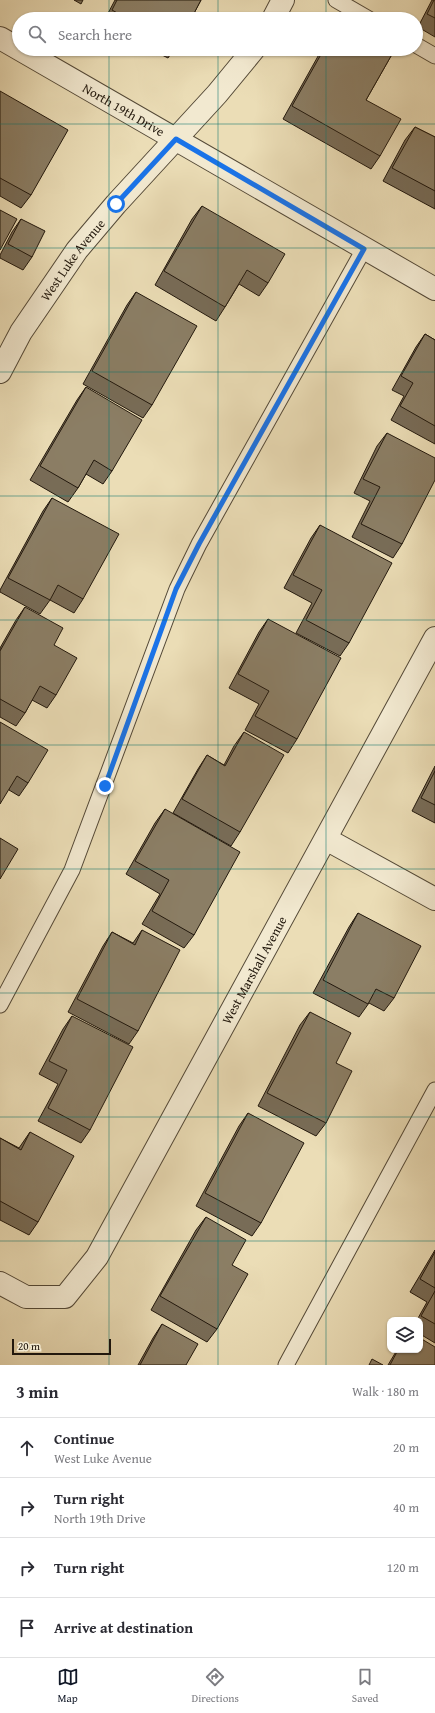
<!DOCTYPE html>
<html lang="en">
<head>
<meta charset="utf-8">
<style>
  body { margin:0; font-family:"Gentium Book Plus",serif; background:#f2f2f3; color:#2b2b33 }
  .controls { position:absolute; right:12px; bottom:12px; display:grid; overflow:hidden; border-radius:8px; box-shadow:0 1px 3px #0004 }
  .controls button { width:36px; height:36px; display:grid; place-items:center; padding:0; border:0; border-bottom:1px solid #e1e1e2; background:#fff; color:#2b2b33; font:20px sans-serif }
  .scale { position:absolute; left:12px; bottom:10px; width:99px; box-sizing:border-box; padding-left:4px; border:2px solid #22180d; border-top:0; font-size:11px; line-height:14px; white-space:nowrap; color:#22180d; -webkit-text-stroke:3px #f2e9d0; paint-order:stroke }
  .stop { position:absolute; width:12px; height:12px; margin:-9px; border:3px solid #1a73e8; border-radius:50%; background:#fff }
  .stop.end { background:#1a73e8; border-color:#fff; box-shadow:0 1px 4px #0008 }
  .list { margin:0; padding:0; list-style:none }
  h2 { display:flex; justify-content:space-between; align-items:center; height:52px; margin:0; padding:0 16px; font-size:17px }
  h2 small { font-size:13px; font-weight:400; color:#7c7c81 }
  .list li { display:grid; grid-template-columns:26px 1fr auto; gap:12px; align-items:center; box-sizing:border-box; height:60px; padding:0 16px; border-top:1px solid #e1e1e2 }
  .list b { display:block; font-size:15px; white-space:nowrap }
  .list p { margin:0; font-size:13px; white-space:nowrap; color:#7c7c81 }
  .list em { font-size:13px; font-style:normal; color:#7c7c81 }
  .icon { flex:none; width:22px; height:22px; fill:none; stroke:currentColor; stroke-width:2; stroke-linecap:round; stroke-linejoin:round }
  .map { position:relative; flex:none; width:435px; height:1365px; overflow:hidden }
  .search { position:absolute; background:#fff; box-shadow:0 1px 3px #0004; left:12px; right:12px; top:12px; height:44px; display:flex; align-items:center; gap:10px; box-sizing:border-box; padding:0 14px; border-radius:22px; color:#7c7c81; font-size:15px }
  .sheet { height:292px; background:#fff }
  nav { display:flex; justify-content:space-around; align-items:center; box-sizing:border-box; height:56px; border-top:1px solid #e1e1e2; background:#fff; font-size:11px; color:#7c7c81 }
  nav a { display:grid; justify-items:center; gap:2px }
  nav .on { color:#111827 }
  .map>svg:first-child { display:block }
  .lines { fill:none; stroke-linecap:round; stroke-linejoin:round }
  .service-casing { stroke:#544937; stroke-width:17 }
  .minor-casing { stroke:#544937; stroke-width:24 }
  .service { stroke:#f2e9d0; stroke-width:15 }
  .minor { stroke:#f2e9d0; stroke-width:22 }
  .wall { fill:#786c57; stroke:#22180d }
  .building { fill:#8b7e65; stroke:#22180d }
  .route { stroke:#1a73e8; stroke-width:5 }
  .grid { fill:none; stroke:#0f766e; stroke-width:1; stroke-opacity:0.55 }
  .labels { text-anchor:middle; stroke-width:4; stroke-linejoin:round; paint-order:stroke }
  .street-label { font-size:13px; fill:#22180d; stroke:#f2e9d0 }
</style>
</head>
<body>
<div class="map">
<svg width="435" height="1365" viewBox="0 0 435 1365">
  <rect width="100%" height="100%" fill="#ebddb6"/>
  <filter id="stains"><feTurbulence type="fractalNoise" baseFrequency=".005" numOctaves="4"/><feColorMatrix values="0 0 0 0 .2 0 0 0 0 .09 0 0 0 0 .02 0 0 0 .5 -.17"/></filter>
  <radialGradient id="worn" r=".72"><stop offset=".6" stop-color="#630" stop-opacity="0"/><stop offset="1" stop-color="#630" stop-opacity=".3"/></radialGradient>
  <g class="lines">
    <defs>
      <g id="service">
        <path d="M336,0L369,19"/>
        <path d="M416,45L435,56"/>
        <path d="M0,1005L72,870L177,589L199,544L364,249"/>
        <path d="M286,1365L435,1090"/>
      </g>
      <g id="minor">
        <path d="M273,19L283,0"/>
        <path id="s1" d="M0,38L435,289"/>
        <path id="s2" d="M0,372L21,332L77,250L116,204L217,94L254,49"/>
        <path d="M326,839L435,899"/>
        <path id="s3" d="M0,1283L26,1297H65L97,1257L435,638"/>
      </g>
    </defs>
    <use href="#service" class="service-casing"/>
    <use href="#minor" class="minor-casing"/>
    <use href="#service" class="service"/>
    <use href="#minor" class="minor"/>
  </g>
  <g class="wall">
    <path d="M74,0H83L81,4Z"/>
    <path d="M115,0H201L191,19H105Z"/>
    <path d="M432,0H435V37L418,27Z"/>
    <path d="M150,49H174L168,58Z"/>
    <path d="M322,49H395L366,100L380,156L371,169L283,119Z"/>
    <path d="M0,91L31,195L21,208L0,196Z"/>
    <path d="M415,127L435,137V209L383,181L405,140Z"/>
    <path d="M202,206L268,283L259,296L239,284L225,307L216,321L155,285L192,219Z"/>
    <path d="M21,219L32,257L23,270L0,258V255L12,232Z"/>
    <path d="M136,292L152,405L143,418L83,384L127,305Z"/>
    <path d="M425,334L435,340V444L391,420L404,396L392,390L416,347Z"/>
    <path d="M86,387L112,471L103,484L86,474L78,488L68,502L30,480L77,400Z"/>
    <path d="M387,433L402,544L393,558L352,537L370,501L354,493L377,446Z"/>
    <path d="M52,498L83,599L74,613L50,600L40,614L0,592V590L43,511Z"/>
    <path d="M320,525L349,643L340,656L296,633L312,603L284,588L311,538Z"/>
    <path d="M25,607L54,645L56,695L47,708L32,700L25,713L16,726L0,717V648L16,620Z"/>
    <path d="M268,619L297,739L288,753L245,730L259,704L229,688L259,632Z"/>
    <path d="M0,722L28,783L19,796L9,790Z"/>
    <path d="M244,732L240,832L231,846L173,813L198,769L207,755L224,765L234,746Z"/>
    <path d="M435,766V823L412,811Z"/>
    <path d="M165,809L194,935L184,948L142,924L160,894L126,874L155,823Z"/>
    <path d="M358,913L394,998L384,1011L369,1003L359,1017L313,993L349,927Z"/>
    <path d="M142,930L138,1031L129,1044L68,1012L103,946L112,932L133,943Z"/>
    <path d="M310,1012L336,1063L326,1123L316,1136L258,1106L300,1025Z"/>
    <path d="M72,1016L90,1130L81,1143L38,1121L58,1084L39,1074L63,1029Z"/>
    <path d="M248,1113L261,1223L252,1236L196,1206L239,1126Z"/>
    <path d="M30,1132L38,1222L29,1235L0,1220V1138L19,1148Z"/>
    <path d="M206,1217L232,1265L217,1329L207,1342L151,1310L196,1230Z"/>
    <path d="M435,1250V1343L420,1334V1320H417L427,1302L410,1292Z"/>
    <path d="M162,1324L186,1365H138L153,1338Z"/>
    <path d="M397,1350H420L435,1365H388Z"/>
  </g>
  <g class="building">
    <path d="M117,0H201L191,19H128L112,10Z"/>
    <path d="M434,0H435V18L427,14Z"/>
    <path d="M324,49H395L366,100L401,119L380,156L292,106Z"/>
    <path d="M0,91L68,130L31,195L0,178Z"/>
    <path d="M415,127L435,137V191L392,168Z"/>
    <path d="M202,206L285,254L268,283L247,270L225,307L164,271Z"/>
    <path d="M0,210L17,219L0,250Z"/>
    <path d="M21,219L45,231L32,257L8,244Z"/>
    <path d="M136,292L197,326L152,405L92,371Z"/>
    <path d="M425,334L435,340V426L400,406L413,383L401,376Z"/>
    <path d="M86,387L142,420L112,471L94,460L78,488L40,466Z"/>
    <path d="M387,433L435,458V480L402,544L361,524L380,487L363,479Z"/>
    <path d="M52,498L119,534L83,599L58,585L50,600L8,578Z"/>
    <path d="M320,525L392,563L349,643L306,620L322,590L293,575Z"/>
    <path d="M25,607L63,628L54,645L77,658L56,695L40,686L25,713L0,699V651Z"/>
    <path d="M268,619L341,658L297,739L255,716L269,691L238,674Z"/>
    <path d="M0,722L48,750L28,783L17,776L0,804Z"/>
    <path d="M244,732L284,755L240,832L182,799L207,755L225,766Z"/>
    <path d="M435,771V805L421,798Z"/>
    <path d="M165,809L240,852L194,935L152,911L169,880L135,861Z"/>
    <path d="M0,838L18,849L0,879Z"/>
    <path d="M358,913L421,946L394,998L376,989L368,1004L323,980Z"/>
    <path d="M142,930L180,950L138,1031L77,999L112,932L135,945Z"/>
    <path d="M310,1012L351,1033L336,1063L352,1071L326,1123L267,1093Z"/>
    <path d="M72,1016L133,1047L90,1130L48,1108L67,1070L49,1061Z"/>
    <path d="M248,1113L304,1143L261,1223L205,1193Z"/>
    <path d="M30,1132L74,1156L38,1222L0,1201V1138L21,1150Z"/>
    <path d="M206,1217L246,1240L232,1265L248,1274L217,1329L160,1296Z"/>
    <path d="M435,1252V1288L420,1279Z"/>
    <path d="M435,1291V1324L421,1316Z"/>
    <path d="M162,1324L198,1344L186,1365H140Z"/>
    <path d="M420,1338L435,1347V1365H390L398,1350H420Z"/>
    <path d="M372,1359L383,1365H369Z"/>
  </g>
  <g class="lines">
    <path class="route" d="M105,786L176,589L199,544L364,249L176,139L116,204"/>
  </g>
  <path class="grid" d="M109,0V19M218,0V19M326,0V19M109,49V1365M218,49V1365M326,49V1365M0,124H435M0,248H435M0,372H435M0,496H435M0,620H435M0,745H435M0,869H435M0,993H435M0,1117H435M0,1241H435"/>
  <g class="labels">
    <g class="street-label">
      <text dy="5" stroke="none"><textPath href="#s1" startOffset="143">North 19th Drive</textPath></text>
      <text dy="5" stroke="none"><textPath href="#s2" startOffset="134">West Luke Avenue</textPath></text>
      <text dy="5" stroke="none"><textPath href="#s3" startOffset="447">West Marshall Avenue</textPath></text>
    </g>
  </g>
  <rect width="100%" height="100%" filter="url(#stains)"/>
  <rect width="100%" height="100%" fill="url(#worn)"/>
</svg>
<div class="controls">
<button><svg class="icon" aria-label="layers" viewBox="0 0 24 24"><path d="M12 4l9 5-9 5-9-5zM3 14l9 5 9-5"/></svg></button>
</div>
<div class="scale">20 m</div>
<div class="stop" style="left:116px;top:204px"></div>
<div class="stop end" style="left:105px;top:786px"></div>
<div class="search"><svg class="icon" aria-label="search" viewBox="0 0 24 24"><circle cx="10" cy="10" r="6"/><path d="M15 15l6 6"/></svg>Search here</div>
</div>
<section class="sheet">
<h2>3 min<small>Walk · 180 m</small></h2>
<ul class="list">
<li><svg class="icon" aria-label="ahead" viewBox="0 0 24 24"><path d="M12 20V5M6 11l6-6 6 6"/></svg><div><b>Continue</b><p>West Luke Avenue</p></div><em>20 m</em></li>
<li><svg class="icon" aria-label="right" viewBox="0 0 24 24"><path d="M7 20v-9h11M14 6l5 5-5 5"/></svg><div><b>Turn right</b><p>North 19th Drive</p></div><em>40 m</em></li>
<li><svg class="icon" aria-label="right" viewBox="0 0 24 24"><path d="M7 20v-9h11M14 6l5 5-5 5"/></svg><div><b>Turn right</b></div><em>120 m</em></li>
<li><svg class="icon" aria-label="arrive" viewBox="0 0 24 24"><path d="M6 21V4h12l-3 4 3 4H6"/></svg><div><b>Arrive at destination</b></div></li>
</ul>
</section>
<nav>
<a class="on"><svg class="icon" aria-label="map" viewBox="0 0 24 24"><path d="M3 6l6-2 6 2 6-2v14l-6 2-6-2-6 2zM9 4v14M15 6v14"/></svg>Map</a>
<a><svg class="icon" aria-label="directions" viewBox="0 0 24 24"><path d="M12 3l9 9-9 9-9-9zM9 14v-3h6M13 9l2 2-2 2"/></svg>Directions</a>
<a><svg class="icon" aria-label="saved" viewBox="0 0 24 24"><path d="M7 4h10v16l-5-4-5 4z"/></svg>Saved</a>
</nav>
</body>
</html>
